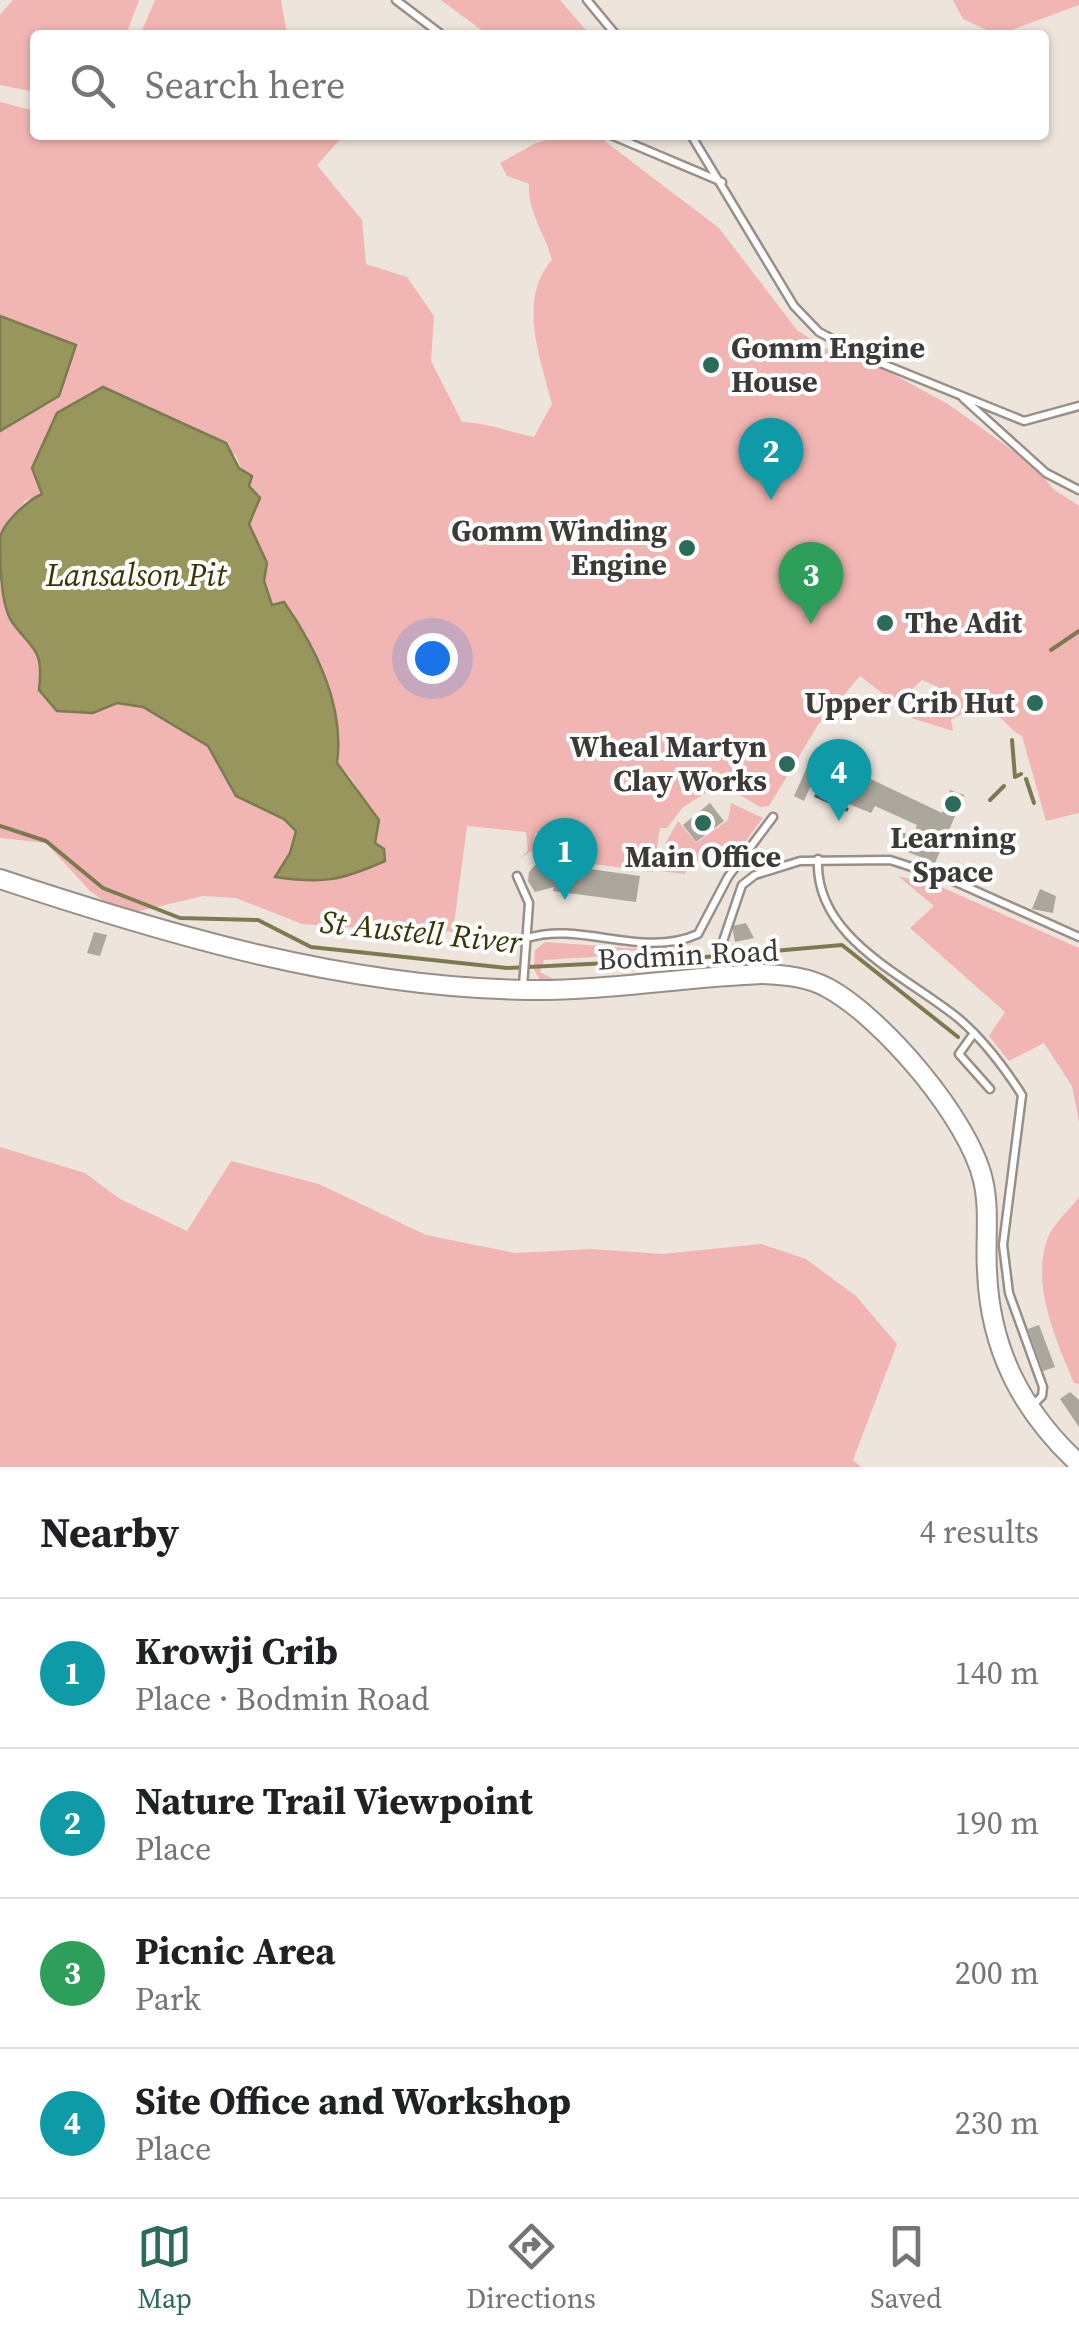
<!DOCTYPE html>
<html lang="en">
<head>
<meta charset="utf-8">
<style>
  body { margin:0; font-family:"Source Serif 4",serif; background:#f6f6f6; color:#202124 }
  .you { position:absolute; left:432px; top:658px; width:35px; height:35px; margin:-25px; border:8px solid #fff; border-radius:50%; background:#1a73e8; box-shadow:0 0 0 15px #1a73e833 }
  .badge { display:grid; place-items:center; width:65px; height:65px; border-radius:50%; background:#2c6b59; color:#fff; font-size:32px; font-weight:700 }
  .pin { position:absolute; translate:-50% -82px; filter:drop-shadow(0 2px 5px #0008) }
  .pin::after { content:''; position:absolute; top:52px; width:35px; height:30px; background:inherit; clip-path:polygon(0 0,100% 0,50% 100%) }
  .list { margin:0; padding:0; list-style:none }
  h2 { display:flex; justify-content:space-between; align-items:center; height:130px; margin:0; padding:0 40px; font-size:42px }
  h2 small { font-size:32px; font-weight:400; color:#757577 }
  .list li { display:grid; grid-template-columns:65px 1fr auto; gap:30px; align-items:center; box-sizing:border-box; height:150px; padding:0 40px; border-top:2px solid #e0e0e0 }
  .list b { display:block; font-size:38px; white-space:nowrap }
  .list p { margin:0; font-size:32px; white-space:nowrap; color:#757577 }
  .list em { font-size:32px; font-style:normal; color:#757577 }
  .icon { flex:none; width:55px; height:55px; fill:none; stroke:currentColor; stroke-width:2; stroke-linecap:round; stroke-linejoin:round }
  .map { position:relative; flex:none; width:1079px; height:1467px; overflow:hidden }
  .search { position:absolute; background:#fff; box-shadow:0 2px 8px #0004; left:30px; right:30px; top:30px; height:110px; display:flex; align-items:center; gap:25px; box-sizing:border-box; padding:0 35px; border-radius:10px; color:#757577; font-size:38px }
  .sheet { height:730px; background:#fff }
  nav { display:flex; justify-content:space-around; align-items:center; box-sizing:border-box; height:140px; border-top:2px solid #e0e0e0; background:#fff; font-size:28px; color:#757577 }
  nav a { display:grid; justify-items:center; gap:5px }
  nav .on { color:#2c6b59 }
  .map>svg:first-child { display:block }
  .green { fill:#f1b6b3 }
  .water { fill:#97965d; stroke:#7c7a51; stroke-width:2.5 }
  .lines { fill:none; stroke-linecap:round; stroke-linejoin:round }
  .stream { stroke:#7c7a51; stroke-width:4 }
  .building { fill:#aba79d }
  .lane-casing { stroke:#989088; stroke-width:11 }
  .secondary-casing { stroke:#989088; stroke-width:22 }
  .lane { stroke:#fff; stroke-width:6 }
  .secondary { stroke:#fff; stroke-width:18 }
  .rail { stroke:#635e5a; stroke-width:4; stroke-dasharray:15 8; stroke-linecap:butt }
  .poi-dot { fill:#2c6b59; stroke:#fff; stroke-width:4 }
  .labels { text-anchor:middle; stroke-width:8; stroke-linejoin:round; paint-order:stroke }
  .poi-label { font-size:30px; font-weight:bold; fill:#3d3936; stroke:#fff; text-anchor:end }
  .street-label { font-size:30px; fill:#3d3936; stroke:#fff }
  .water-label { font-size:32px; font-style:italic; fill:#383607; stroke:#fff }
</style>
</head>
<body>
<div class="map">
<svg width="1079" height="1467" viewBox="0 0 1079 1467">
  <rect width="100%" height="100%" fill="#ede4dc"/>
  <g class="green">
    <path d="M13,0H139L126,35H35V92L0,85V15Z"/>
    <path d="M155,0H281L287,35H140Z"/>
    <path d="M441,0H560L590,35H488Z"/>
    <path d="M953,0H1079V5L998,35L963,19Z"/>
    <path d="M0,102L35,111V135H344L317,165L362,220L366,264L407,277L434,316L431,361L462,422C489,423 508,432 534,437L552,404C540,358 517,299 552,260C545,233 527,211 529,184L507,176L500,163L536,143L567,135L602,139L719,228L797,330L822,347L882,368L948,404L1037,468L1052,488L1079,506V813L1046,821L1022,736C1010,731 1006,719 994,715C982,711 973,719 960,715L951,720L953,731L911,718L921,708L938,711V687L922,680L896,704L860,676L818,725L769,806L760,807L738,794L709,791L683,807L667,828H660L653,872L555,859L558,834L535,833L533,850L519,859L528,851L526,832L467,826L453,932L397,924L374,929L302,924L236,898L203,896L135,912L107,903L90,891L46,843L0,838V583L10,620L29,637L42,666L40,690L93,713L117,703L143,706L189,731L208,746L236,796L284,819L296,831L291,853L275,877C318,883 345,880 385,860C364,826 372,794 337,763L339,748L329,688L307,635L272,606L264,581L267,563L249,523L260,498L249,486L235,454L42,494L25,501L0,534Z"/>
    <path d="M731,803L763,818L731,861H688L685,874L660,871L666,842L678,821L696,843L728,820Z"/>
    <path d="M898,876L939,886L1079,948V1122L1072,1086L1044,1043L1009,1061L989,1036L1005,1012L910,928L934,906Z"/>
    <path d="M545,942L601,946V952L606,953L608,947L665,950L698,942L665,952L611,950L609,956L544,960L540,972L561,983L541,981L534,970L535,950Z"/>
    <path d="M0,1147L85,1173L120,1199L187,1231L231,1161L319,1184L426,1235L515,1253L592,1249L662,1254L761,1244L806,1259L856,1296L897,1344L853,1460L861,1467H0Z"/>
    <path d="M1079,1197V1384L1074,1383C1057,1342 1031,1286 1047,1240C1053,1223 1069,1211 1079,1197Z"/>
  </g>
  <g class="water">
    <path d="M0,316L76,345L59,396L0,431Z"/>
    <path d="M103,387L226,443L239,468L252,476L249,486L260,498L249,524L267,563L264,581L272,605L284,602C316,648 345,705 337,763L379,820L375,843L384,849L385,861C340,881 323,884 275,877L290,853L296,831L284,819L236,796L208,746L143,707L117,703L93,713L57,711L39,690C44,648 33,651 12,622C0,604 0,559 0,537C4,522 28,500 42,494L32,468L57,413Z"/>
  </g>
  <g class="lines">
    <g class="stream">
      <path d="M1051,650L1079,631"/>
      <path d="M1012,740L1015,777L1021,774"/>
      <path d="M1026,779L1034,803"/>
      <path d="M990,800L1004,786"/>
      <path d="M0,826L46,841L103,888L180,918L258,920L311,947L507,968L689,959"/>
      <path d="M705,957L842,945L958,1037"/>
    </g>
  </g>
  <g class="building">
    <path d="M814,752L942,813L950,790L964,795L935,863L908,852L909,845L896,839L900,831L913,837L917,825L875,806L871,813L849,804L853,796L849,799L812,783L804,801L794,796Z"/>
    <path d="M710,803L724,821L696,842L683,825Z"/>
    <path d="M547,863L640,876L636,902L553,891L554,887L535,892L528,881L529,872L535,865Z"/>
    <path d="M1040,889L1056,896L1053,913L1032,909Z"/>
    <path d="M746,923L754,938L735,942L732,926Z"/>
    <path d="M94,932L107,935L100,956L87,953Z"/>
    <path d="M1039,1325L1055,1367L1043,1371L1028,1329Z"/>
    <path d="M1070,1392L1079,1400V1427L1060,1399Z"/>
  </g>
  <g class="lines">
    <defs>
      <g id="lane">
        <path d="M396,0L442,35"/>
        <path d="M587,0L616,35"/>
        <path d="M611,135L722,182"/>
        <path d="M691,135L794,306L819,332L868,358L1024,421L1079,406"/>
        <path d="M963,398L1046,473L1079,490"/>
        <path d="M818,859C814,938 905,975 958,1018C984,1040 1004,1067 1022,1095L1003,1245L1009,1293L1043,1387L1042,1396L1031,1407"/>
        <path d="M517,876L529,903L523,986"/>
        <path d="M527,938C582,921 642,959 698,934L728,877L773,817"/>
        <path d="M721,975L722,944L742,885L755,875L800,861L890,860L949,879L1079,937"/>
        <path d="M974,1033L959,1054L990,1089"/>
      </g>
      <path id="secondary" d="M0,879C172,936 344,987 527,990C606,991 684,977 762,974C785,975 808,977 828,988C883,1018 969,1119 983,1180C990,1210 985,1241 987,1271C990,1350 1022,1411 1079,1464"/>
    </defs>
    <use href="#lane" class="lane-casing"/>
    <use href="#secondary" class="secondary-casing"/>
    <use href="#lane" class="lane"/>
    <use href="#secondary" class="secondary"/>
    <path class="rail" d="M815,795L848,810"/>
  </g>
  <g class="poi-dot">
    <circle cx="711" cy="365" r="10"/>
    <circle cx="687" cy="548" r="10"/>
    <circle cx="885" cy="623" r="10"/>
    <circle cx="1035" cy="703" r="10"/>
    <circle cx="787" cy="764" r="10"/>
    <circle cx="953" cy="804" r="10"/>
    <circle cx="703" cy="823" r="10"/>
  </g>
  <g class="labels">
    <g class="poi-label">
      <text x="731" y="358" text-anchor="start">Gomm Engine<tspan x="731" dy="34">House</tspan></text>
      <text x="667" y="541">Gomm Winding<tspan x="667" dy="34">Engine</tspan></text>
      <text x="905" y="633" text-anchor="start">The Adit</text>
      <text x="1015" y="713">Upper Crib Hut</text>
      <text x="767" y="757">Wheal Martyn<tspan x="767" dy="34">Clay Works</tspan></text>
      <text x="953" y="848" text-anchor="middle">Learning<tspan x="953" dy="34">Space</tspan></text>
      <text x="703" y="867" text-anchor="middle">Main Office</text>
    </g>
    <g class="street-label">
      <text transform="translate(688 955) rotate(-3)" y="10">Bodmin Road</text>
    </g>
    <g class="water-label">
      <text x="136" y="586">Lansalson Pit</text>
      <text transform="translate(421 932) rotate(6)" y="11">St Austell River</text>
    </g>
  </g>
</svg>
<div class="you"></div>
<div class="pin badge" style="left:565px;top:900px;background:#0f9aa8">1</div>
<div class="pin badge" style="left:771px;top:500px;background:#0f9aa8">2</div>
<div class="pin badge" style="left:811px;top:624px;background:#2e9e5b">3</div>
<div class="pin badge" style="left:839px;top:821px;background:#0f9aa8">4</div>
<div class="search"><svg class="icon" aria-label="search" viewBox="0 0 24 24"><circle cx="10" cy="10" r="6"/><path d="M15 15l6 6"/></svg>Search here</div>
</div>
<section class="sheet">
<h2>Nearby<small>4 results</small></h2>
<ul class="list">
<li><span class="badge" style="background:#0f9aa8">1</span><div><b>Krowji Crib</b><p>Place · Bodmin Road</p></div><em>140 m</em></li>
<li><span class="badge" style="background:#0f9aa8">2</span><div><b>Nature Trail Viewpoint</b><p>Place</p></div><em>190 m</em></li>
<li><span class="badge" style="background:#2e9e5b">3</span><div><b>Picnic Area</b><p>Park</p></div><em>200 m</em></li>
<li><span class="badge" style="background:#0f9aa8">4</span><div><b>Site Office and Workshop</b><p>Place</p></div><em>230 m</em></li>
</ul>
</section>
<nav>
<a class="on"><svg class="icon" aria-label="map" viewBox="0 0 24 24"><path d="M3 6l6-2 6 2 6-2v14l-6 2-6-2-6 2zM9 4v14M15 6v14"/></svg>Map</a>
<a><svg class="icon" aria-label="directions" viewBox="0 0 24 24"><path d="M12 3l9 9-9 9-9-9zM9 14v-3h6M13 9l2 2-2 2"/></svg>Directions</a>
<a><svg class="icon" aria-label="saved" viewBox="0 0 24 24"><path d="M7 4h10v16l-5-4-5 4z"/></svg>Saved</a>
</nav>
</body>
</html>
